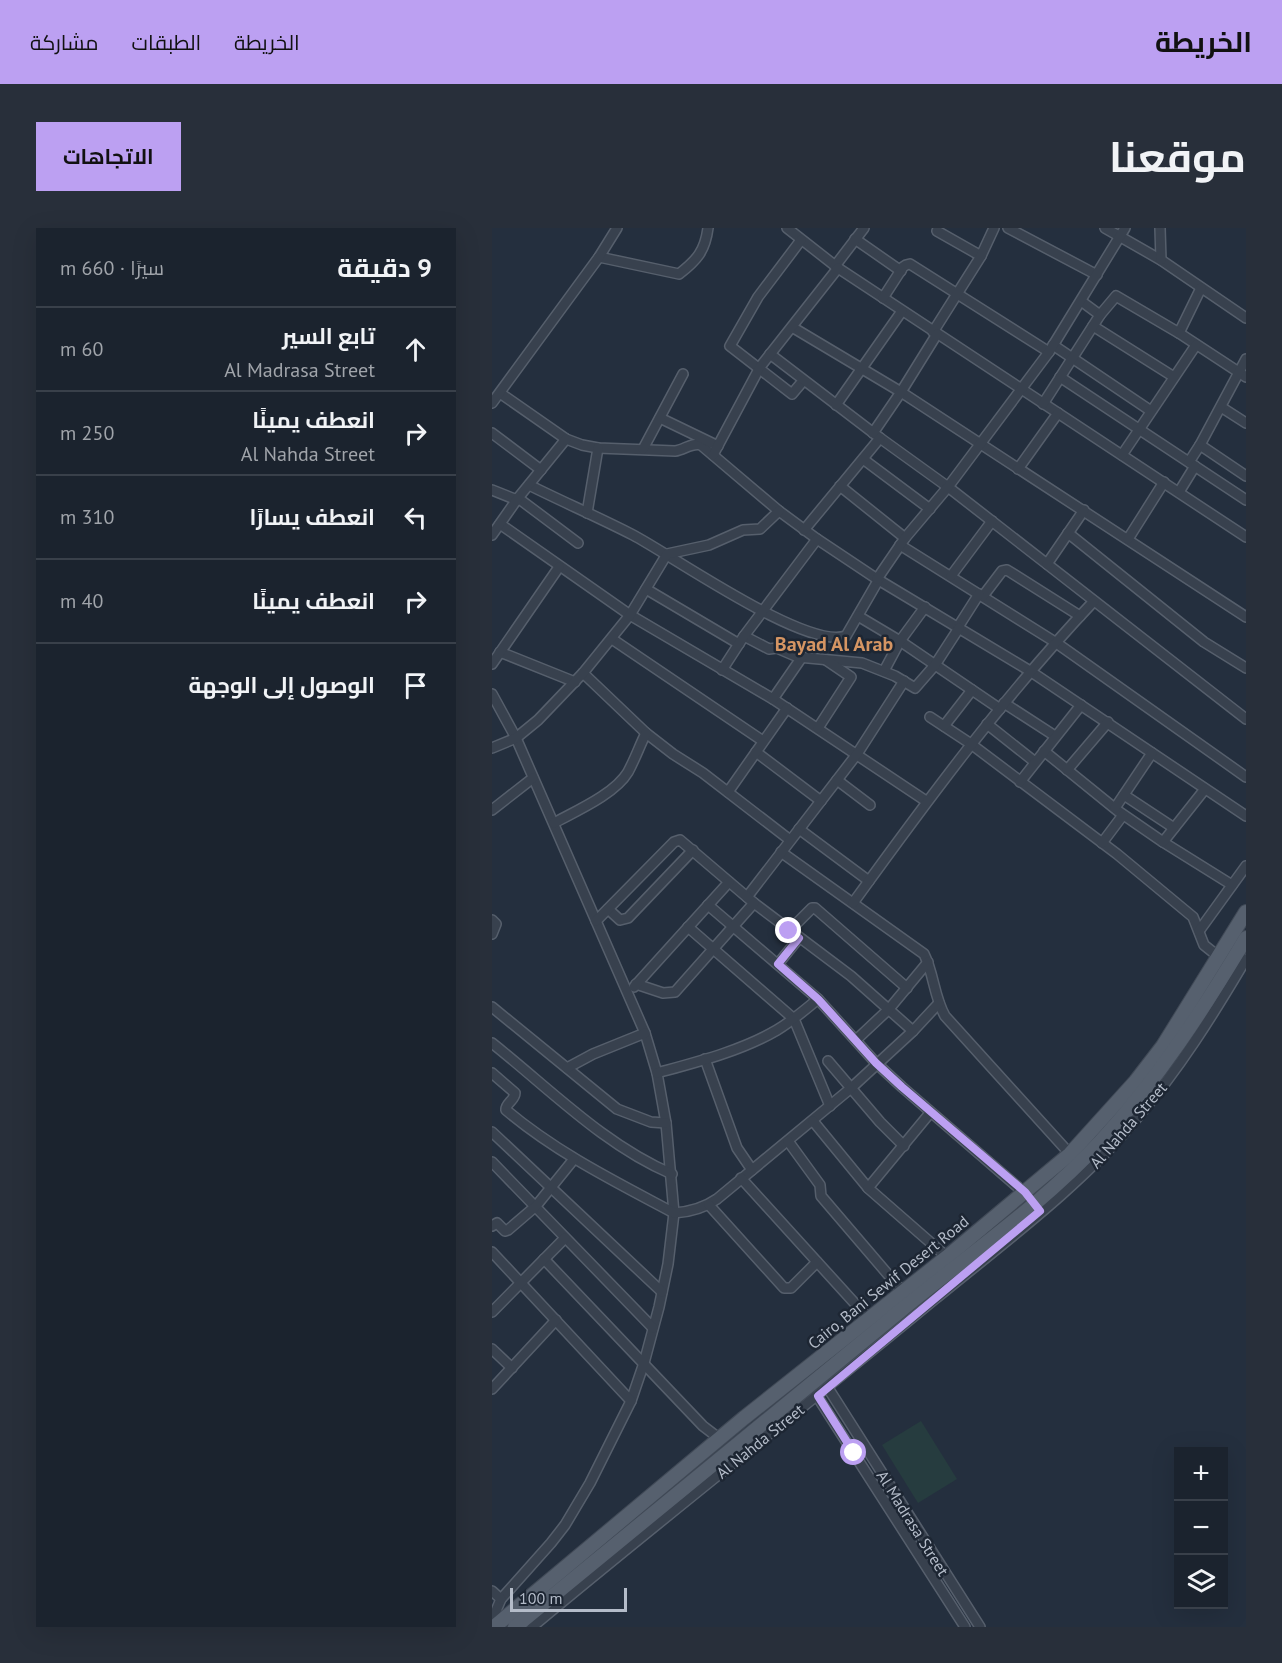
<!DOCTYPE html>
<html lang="ar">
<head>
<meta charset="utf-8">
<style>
  body { margin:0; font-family:"PT Sans",Cairo,sans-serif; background:#282f3a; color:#f1f3f6; direction:rtl }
  .controls { position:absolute; right:18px; bottom:18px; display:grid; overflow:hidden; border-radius:0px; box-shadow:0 6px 24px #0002 }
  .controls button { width:54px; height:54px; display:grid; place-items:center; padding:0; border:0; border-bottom:2px solid #39404a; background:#1b232e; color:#f1f3f6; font:30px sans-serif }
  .scale { position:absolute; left:18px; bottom:15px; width:117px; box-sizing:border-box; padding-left:6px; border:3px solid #b4bcc9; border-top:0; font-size:16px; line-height:21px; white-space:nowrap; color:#b4bcc9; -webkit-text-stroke:4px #1d2633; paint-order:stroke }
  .stop { position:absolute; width:18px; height:18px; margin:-14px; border:4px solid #bca0f2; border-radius:50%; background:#fff }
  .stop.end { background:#bca0f2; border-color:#fff; box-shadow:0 2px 6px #0008 }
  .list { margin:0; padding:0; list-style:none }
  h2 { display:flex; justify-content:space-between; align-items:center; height:78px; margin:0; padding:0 24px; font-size:26px }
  h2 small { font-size:20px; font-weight:400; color:#a0a4aa }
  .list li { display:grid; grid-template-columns:39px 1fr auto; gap:18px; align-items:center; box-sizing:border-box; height:84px; padding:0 24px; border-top:2px solid #39404a }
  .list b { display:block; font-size:22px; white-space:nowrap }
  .list p { margin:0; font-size:20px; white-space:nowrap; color:#a0a4aa }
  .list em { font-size:20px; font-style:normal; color:#a0a4aa }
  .icon { flex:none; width:33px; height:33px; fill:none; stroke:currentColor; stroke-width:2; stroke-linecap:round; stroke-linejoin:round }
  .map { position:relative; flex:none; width:754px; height:1399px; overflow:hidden; direction:ltr; border-radius:0px }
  header { display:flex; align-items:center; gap:36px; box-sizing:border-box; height:84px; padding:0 30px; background:#bca0f2; color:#111 }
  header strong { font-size:28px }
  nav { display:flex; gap:33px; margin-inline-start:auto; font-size:21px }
  .intro { display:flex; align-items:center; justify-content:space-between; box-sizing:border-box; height:144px; padding:0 36px }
  h1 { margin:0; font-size:42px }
  .button { padding:15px 27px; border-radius:0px; background:#bca0f2; color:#111; font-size:21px; font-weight:700 }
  main { display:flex; gap:36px; padding:0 36px }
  aside { flex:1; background:#1b232e; border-radius:0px; box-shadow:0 6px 24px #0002 }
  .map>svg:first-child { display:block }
  .green { fill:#263c3f }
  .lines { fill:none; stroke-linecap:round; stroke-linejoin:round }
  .street-casing { stroke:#565f6c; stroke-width:12 }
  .primary-casing { stroke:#414a57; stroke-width:16 }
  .street { stroke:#38414e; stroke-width:9 }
  .primary { stroke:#56606e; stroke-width:14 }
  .route { stroke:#bca0f2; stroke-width:8 }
  .labels { text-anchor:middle; stroke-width:5; stroke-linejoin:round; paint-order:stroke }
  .street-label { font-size:16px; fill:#b4bcc9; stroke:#1d2633 }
  .quarter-label { font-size:20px; font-weight:bold; fill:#d59563; stroke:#1d2633 }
</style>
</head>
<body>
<header>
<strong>الخريطة</strong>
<nav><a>الخريطة</a><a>الطبقات</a><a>مشاركة</a></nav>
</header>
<div class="intro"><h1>موقعنا</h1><a class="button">الاتجاهات</a></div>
<main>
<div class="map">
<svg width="754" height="1399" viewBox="0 0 754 1399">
  <rect width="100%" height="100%" fill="#242f3e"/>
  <path class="green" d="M429,1193L465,1251L426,1275L390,1217Z"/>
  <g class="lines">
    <defs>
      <g id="street">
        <path d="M295,0L346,40L754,309"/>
        <path d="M516,0L605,47"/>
        <path d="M613,0L669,32L754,90"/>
        <path d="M668,0L669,32"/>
        <path d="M445,3L489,28"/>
        <path d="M363,11L409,43"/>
        <path d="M309,12L266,69L238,118L300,166L311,153"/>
        <path d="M107,29L187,46C205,32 213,23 216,0"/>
        <path d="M343,38L372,0"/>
        <path d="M391,70L411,39L414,37L418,36L557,124"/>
        <path d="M589,73L608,87"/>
        <path d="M601,98L682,149"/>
        <path d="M300,99L409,164L754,389"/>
        <path d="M441,104L489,28L502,0"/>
        <path d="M687,105L709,60"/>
        <path d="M561,117L659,183"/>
        <path d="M278,126L388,210L456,259L754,491"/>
        <path d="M568,149L754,272"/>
        <path d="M8,165L74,211L90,217L106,220L183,223C192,222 200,214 209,217L287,283L325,311L385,351L538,443L754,588"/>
        <path d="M0,175L107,29L125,0"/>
        <path d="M551,176L608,87L624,68L687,105L754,149"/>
        <path d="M344,177L410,83"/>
        <path d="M729,179L754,195"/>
        <path d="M168,190L226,218"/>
        <path d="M0,205L49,242"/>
        <path d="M381,205L409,164L445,106"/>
        <path d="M708,217L754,131"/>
        <path d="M151,221L191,146"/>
        <path d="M221,227L268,139L346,40"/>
        <path d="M630,227L704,117"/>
        <path d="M371,231L438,281"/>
        <path d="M697,234L708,217L754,248"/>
        <path d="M526,241L566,185"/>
        <path d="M37,257C71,274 106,289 141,307C181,328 314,422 354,408L387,351"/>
        <path d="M348,258L413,310"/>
        <path d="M0,262L25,272"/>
        <path d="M687,264L703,238"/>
        <path d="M26,270L86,315"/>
        <path d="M95,285L106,220"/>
        <path d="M8,296L138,387L281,471L434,573"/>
        <path d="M312,302L388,210"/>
        <path d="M576,305L712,414L754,440"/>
        <path d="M0,307L26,270L74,211"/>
        <path d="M636,311L672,254"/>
        <path d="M408,317L563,414L754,549"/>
        <path d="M555,336L592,282"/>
        <path d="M459,348L500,293"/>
        <path d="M385,351L413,310L456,259L557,124L633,0"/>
        <path d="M154,361L247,416"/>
        <path d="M491,368L510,343L515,342L588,388"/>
        <path d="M366,388L408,413L508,481"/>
        <path d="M466,399L487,366"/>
        <path d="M252,408L277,421L285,420L306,429L370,435L403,448L423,460L443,437L467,400"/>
        <path d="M120,411L271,513"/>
        <path d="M8,424L83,454"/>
        <path d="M0,436L67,339"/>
        <path d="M230,442L252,408L325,311"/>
        <path d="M392,443L408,413L433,379"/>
        <path d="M91,445L154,505L181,526L211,545L298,612"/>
        <path d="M0,466L24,510L153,805L165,845L174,895L182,985L176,1036L167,1079L152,1135L139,1173L98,1255L73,1297L59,1315L9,1371L1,1390V1399"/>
        <path d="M281,471L310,429"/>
        <path d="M512,475L563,508"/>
        <path d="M438,489L479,516L625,626L701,689L712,717L727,729"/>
        <path d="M495,496L543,534"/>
        <path d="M452,498L480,462"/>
        <path d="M326,500L359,449L334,432"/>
        <path d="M0,520L24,510L46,492L91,445L138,387L175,326L217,317L251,302L268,301L287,283"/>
        <path d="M552,523L626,583L671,614L740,657"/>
        <path d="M264,524L329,573"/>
        <path d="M575,542L616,494"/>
        <path d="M345,552L378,577"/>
        <path d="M528,554L589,477"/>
        <path d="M236,564L295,480"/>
        <path d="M632,567L682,600"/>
        <path d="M623,580L660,525"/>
        <path d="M0,582L41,550"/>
        <path d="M62,595C84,583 123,566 136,544C143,531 148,517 154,505"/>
        <path d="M307,601L377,653"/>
        <path d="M671,614L713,561"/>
        <path d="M610,615L631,587"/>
        <path d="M289,624L432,726C442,746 442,769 453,788L578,926"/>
        <path d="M255,669L365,526L412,453"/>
        <path d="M361,675C437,570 513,467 602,373"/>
        <path d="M216,677L326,771"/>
        <path d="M116,681L128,692L136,690L201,622"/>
        <path d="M0,692L4,696L0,706"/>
        <path d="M104,693L182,614L188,612L262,675L359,748L421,803"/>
        <path d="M196,699L302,791L338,878"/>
        <path d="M297,703L320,680H323L415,760"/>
        <path d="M707,703L754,638"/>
        <path d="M286,736L307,710"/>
        <path d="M144,756L171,765L183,764L262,675"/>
        <path d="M142,759L237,654"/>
        <path d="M0,779L125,881L159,894L174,895"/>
        <path d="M364,812L397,781L436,734"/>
        <path d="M0,815C58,861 112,917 180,946"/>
        <path d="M213,831L245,920L260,942"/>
        <path d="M336,833L388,894L412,918"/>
        <path d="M75,840L101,826L153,805"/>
        <path d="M0,845L23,865C23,872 13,876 14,882C65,925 124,954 182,985C198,984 212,980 225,971L358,861L421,803L447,775"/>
        <path d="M165,845C205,834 249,823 285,802C300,793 313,782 326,771L384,835L410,859L535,967"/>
        <path d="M321,893L376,960L455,1029"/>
        <path d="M0,904L170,1064"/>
        <path d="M296,913L328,957L329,968L411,1064"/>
        <path d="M0,934L161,1100"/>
        <path d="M249,950L377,1091"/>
        <path d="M376,960L438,885"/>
        <path d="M217,977L292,1060H299L325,1034"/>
        <path d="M0,998L5,995L13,1003L16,1002L44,978L82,931"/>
        <path d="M0,1024L139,1173"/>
        <path d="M52,1031L211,1198L228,1211"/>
        <path d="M0,1084L73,1010"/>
        <path d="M0,1121L20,1140"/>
        <path d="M336,1160L488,1399"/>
        <path d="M0,1161L64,1092"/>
        <path d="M325,1168L473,1399"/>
        <path d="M0,1363L9,1371"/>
        <path d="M40,1399C173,1288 309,1182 443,1071C511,1015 589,958 645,890C687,841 721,787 754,731"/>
      </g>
      <g id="primary">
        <path d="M2,1399L252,1190L455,1029L578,926L644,853L671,818L754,684"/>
        <path d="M23,1399C151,1294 279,1188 408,1083C475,1028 550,977 609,913C666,851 711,782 754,710"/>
      </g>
    </defs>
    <use href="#street" class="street-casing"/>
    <use href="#primary" class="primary-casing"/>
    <use href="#street" class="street"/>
    <use href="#primary" class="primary"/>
  </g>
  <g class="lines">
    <path class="route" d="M297,703L307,710L286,736L326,771L384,835L410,859L533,964L548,983L326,1168L362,1225"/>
  </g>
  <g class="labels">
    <g class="street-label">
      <text transform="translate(636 897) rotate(-49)" y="6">Al Nahda Street</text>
      <text transform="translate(396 1054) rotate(-39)" y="6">Cairo, Bani Sewif Desert Road</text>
      <text transform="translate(268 1213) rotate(-39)" y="6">Al Nahda Street</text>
      <text transform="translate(421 1295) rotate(58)" y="6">Al Madrasa Street</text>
    </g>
    <g class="quarter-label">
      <text x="342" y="423">Bayad Al Arab</text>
    </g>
  </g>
</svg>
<div class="controls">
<button>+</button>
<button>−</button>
<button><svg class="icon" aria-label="layers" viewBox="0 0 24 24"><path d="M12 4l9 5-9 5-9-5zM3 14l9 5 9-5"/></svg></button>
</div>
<div class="scale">100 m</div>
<div class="stop" style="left:362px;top:1225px"></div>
<div class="stop end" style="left:297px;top:703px"></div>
</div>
<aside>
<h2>9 دقيقة<small>سيرًا · 660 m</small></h2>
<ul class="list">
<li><svg class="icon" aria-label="ahead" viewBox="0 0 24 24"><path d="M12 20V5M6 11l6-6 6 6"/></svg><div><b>تابع السير</b><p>Al Madrasa Street</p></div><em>60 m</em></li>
<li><svg class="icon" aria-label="right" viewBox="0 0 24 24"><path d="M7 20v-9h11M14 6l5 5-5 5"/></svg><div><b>انعطف يمينًا</b><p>Al Nahda Street</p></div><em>250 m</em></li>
<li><svg class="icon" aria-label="left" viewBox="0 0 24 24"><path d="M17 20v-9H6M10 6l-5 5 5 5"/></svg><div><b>انعطف يسارًا</b></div><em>310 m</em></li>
<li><svg class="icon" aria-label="right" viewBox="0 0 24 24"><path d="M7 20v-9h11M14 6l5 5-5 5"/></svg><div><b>انعطف يمينًا</b></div><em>40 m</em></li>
<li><svg class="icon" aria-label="arrive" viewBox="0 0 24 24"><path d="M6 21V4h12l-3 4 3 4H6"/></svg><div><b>الوصول إلى الوجهة</b></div></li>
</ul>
</aside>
</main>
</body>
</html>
